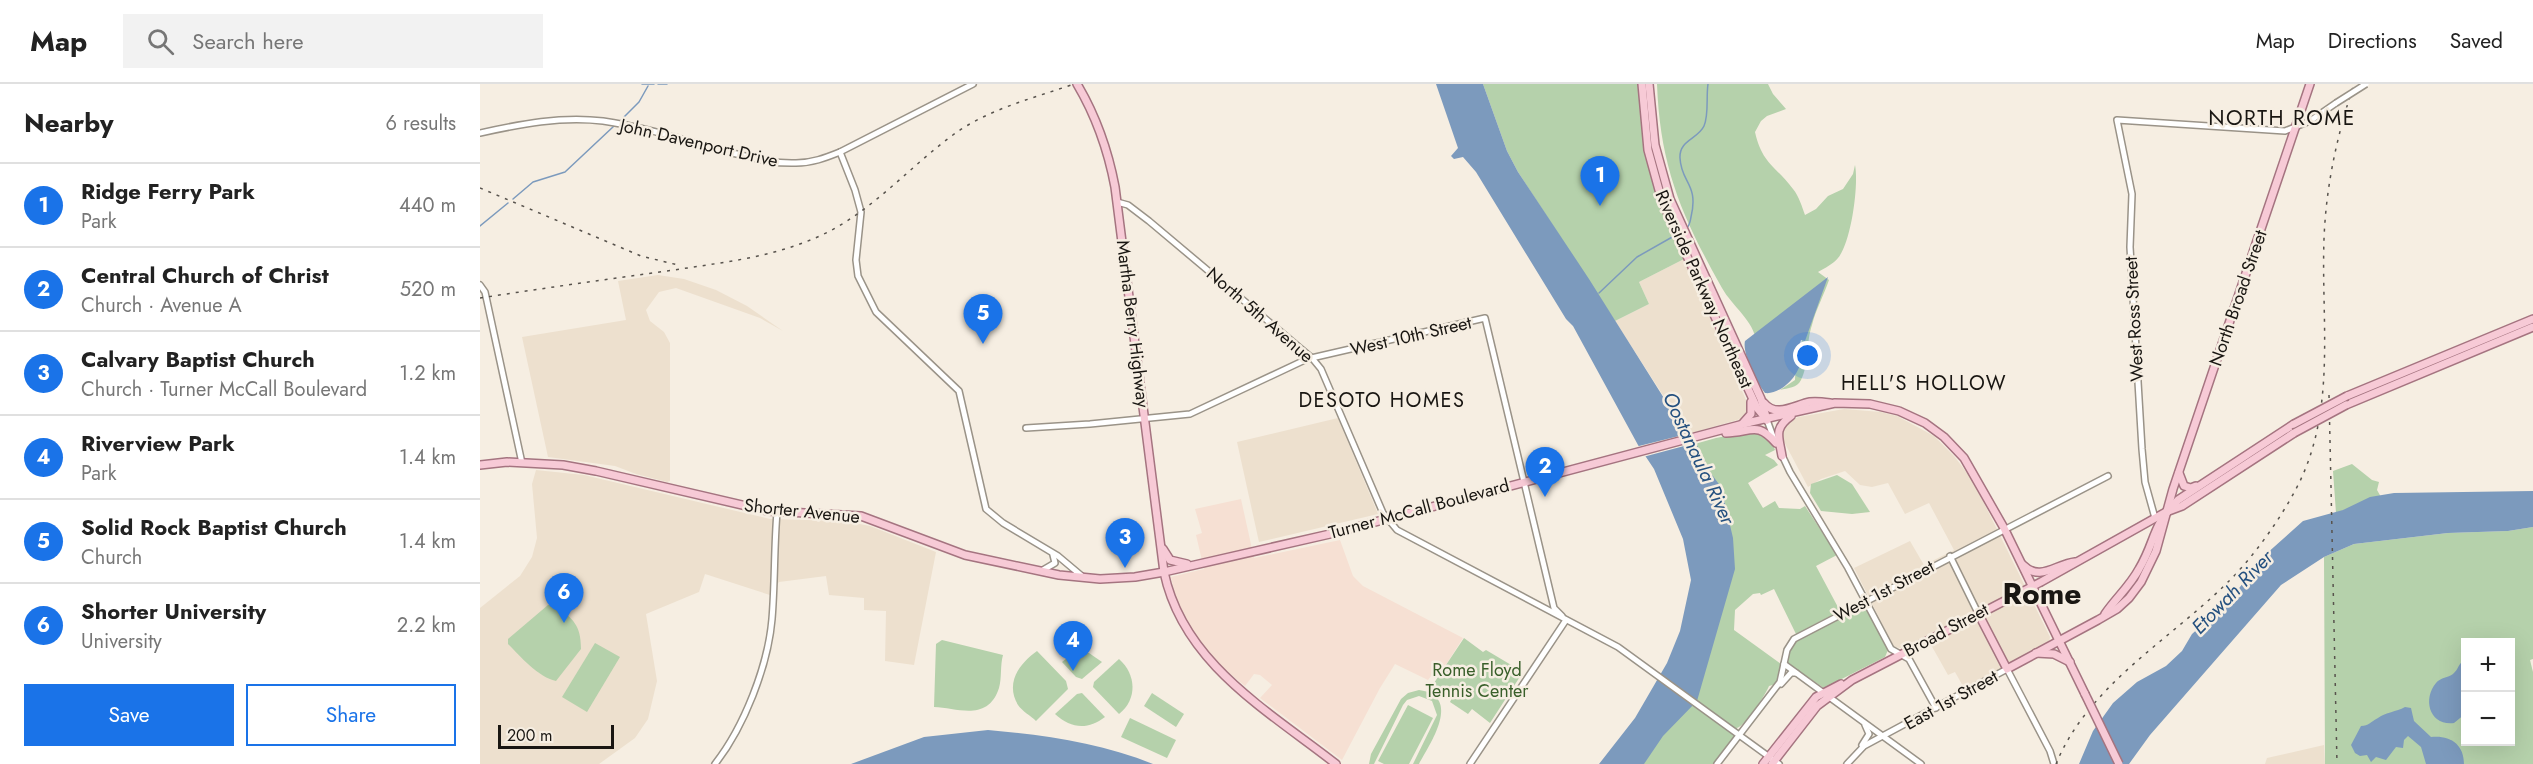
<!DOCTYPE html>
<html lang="en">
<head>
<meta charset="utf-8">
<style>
  body { margin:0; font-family:Jost,sans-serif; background:#f2f2f2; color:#222 }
  .controls { position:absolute; right:18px; bottom:18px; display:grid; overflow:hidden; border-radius:0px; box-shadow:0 6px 24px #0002 }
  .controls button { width:54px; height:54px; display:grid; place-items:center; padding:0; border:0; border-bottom:2px solid #e0e0e0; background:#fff; color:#222; font:30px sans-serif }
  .scale { position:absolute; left:18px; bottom:15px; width:116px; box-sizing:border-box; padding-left:6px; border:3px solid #191612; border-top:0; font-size:16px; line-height:21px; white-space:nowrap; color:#191612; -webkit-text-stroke:4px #f6eee2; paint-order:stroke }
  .you { position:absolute; left:1328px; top:272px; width:21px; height:21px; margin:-15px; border:4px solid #fff; border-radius:50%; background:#1a73e8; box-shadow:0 0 0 9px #1a73e833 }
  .badge { display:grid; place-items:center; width:39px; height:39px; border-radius:50%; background:#1a73e8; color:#fff; font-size:20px; font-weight:700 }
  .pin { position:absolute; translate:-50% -50px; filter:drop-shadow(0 2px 3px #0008) }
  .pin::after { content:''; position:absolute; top:32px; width:21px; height:18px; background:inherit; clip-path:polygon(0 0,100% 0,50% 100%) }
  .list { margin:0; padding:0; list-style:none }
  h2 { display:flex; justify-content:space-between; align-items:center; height:78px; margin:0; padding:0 24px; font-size:26px }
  h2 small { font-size:20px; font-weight:400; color:#767676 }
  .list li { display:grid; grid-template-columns:39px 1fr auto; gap:18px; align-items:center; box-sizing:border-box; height:84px; padding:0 24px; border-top:2px solid #e0e0e0 }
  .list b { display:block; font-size:22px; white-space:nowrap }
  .list p { margin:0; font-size:20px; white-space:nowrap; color:#767676 }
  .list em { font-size:20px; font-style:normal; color:#767676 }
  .actions { display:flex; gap:12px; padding:18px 24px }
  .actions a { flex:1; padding:14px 0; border:2px solid #1a73e8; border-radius:0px; text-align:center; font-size:21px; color:#1a73e8 }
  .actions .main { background:#1a73e8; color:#fff }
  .icon { flex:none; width:33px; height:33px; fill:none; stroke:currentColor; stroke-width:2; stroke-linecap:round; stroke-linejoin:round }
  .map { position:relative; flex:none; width:2053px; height:680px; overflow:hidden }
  header { display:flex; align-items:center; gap:36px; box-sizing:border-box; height:84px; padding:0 30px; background:#fff; border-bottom:2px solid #e0e0e0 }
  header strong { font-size:28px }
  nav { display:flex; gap:33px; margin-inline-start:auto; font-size:21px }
  .search { width:420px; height:54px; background:#f2f2f2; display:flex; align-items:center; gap:15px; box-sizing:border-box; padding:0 21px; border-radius:0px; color:#767676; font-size:22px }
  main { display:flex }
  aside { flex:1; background:#fff }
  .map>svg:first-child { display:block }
  .built { fill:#ede0ce }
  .medical { fill:#f6e0d3 }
  .green { fill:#b5d1ab; fill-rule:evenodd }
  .water { fill:#7c9abd }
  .pier { fill:#f6eee2 }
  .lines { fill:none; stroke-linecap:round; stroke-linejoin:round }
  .stream { stroke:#7c9abd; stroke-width:1.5 }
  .minor-casing { stroke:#9a9388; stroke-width:8 }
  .major-casing { stroke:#a57480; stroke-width:10 }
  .minor { stroke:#fff; stroke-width:5 }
  .major { stroke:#f7cad6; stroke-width:7 }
  .rail { stroke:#58534d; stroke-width:1.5; stroke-dasharray:3 6; stroke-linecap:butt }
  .minor-bridge-casing { stroke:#9a9388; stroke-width:8; stroke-linecap:butt }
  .major-bridge-casing { stroke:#a57480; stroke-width:10; stroke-linecap:butt }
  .minor-bridge { stroke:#fff; stroke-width:5 }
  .major-bridge { stroke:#f7cad6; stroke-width:7 }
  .labels { text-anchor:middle; stroke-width:5; stroke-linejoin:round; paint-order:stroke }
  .street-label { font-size:18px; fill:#191612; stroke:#f6eee2 }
  .park-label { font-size:18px; fill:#395f2a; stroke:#f6eee2 }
  .neighbourhood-label { font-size:20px; letter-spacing:1.5px; fill:#191612; stroke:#f6eee2 }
  .water-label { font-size:20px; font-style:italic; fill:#24507f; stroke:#f6eee2 }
  .quarter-label { font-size:21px; letter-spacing:1.5px; fill:#191612; stroke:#f6eee2 }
  .town-label { font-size:30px; font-weight:bold; fill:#191612; stroke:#f6eee2 }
</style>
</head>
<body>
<header>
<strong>Map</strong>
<div class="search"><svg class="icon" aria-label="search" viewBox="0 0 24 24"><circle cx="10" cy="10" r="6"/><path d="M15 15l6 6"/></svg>Search here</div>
<nav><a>Map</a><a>Directions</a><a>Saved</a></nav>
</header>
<main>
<aside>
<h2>Nearby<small>6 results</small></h2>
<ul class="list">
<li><span class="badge">1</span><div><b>Ridge Ferry Park</b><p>Park</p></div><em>440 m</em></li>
<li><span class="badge">2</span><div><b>Central Church of Christ</b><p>Church · Avenue A</p></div><em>520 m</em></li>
<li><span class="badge">3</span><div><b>Calvary Baptist Church</b><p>Church · Turner McCall Boulevard</p></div><em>1.2 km</em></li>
<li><span class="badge">4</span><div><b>Riverview Park</b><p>Park</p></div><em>1.4 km</em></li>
<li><span class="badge">5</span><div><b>Solid Rock Baptist Church</b><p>Church</p></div><em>1.4 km</em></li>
<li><span class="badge">6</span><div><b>Shorter University</b><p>University</p></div><em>2.2 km</em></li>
</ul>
<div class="actions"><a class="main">Save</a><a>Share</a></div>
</aside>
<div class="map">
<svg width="2053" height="680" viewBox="0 0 2053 680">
  <rect width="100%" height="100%" fill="#f6eee2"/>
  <g class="built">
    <path d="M1204,175L1270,325L1264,334L1208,350L1135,237L1169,220L1159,198Z"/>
    <path d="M178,191L204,195L236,206L267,222L303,247L280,234L196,204L179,208L166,226L170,237L184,248L190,259V397L187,398L156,390L135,382L68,373L42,253L146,236L138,197Z"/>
    <path d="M1364,325L1401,328L1417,332L1454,352L1474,372L1490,393L1504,419L1570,553L1569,559L1484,604L1475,588L1468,591L1446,552L1420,564L1414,563L1374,484L1430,457L1444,481L1474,466L1449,419L1425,430L1408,399L1392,403L1380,401L1365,387L1341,395L1328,403L1301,352V343L1306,337L1319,333Z"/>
    <path d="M858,334L898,430L779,458L757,358Z"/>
    <path d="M56,386L104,391L290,435L364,437L390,442L456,468L434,581L405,577L406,527L384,526V514L349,511L346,492L299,498L290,511L225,490L219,508L166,530L177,597L168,635L155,654L119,680H0V524L40,492L52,473L57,454L52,400Z"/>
    <path d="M1844,661L1845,680H1785L1787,674Z"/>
  </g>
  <path class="medical" d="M761,415L774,474L860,456L873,492L883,502L983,554L960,590L955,587L948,596L915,580L900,604L862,676L780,614L792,601L780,591L774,590L765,602L737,579L716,554L696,515L691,493L724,485L716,451L722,449L715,425Z"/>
  <g class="green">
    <path d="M1003,0H1159L1166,70L1189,140L1188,141L1204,175L1159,198L1169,220L1135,237L1038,88L1027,67Z"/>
    <path d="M1177,0H1288L1293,10L1306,25L1287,32L1281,37L1275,48C1282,80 1296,82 1313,105C1319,112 1322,123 1325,131L1336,125L1348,112L1363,105L1373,90L1375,81C1379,101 1371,159 1358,174C1353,180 1345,184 1338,188L1349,196C1344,211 1336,225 1332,241C1326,258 1329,281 1321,296C1317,304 1308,304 1300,306L1315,296L1316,273L1323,254L1276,257C1274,237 1252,222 1242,204C1202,133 1180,83 1177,0Z"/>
    <path d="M1278,346L1290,354L1295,366L1285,371L1294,376L1298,381L1268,399L1283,424L1295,417L1299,424L1320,425L1325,422L1357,471L1336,482L1360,527L1316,550L1294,505L1281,511L1280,509L1273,510L1255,526L1254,546L1301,580L1300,594L1296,600L1289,602C1286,610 1265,642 1257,644L1254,654L1234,680H1141L1216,562L1240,458L1197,365L1236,354Z"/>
    <path d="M1872,380L1892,396L1899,398L1897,406L1901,413L1856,429L1853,387Z"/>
    <path d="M1357,391L1372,400L1390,428L1372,430L1341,427L1330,409L1331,400Z"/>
    <path d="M2053,443V575L2050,576L2053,588V680H1845L1844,473L1874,460L1968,449L2028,447ZM1986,558H2030V658H1986Z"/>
    <path d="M75,520C93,536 101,540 101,565L76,597C58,593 40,572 28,560V555L68,521Z"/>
    <path d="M1384,521L1408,566L1405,573L1344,604L1307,579L1309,567L1316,556Z"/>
    <path d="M984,554L1003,568L1006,566L1043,588L1010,639L992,625L988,630L970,618L972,614L952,602Z"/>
    <path d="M462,556L523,571C520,581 522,594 519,604C508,638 478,624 454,623L456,560Z"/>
    <path d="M115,559L140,573L107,628L82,613Z"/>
    <path d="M557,567L586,597L588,605L556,637C551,632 542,627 538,621C525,599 539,580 557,567Z"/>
    <path d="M599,568L609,569L622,578L602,595L596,593L582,578L591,571Z"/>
    <path d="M639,575C656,590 658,615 639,630L613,603L614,598Z"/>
    <path d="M939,606C983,612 950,660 939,680H933L957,631L952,617L939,612L927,616L923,621L894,680H889L891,670L921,615L928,609Z"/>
    <path d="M602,609L625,633C608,646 591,645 575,630L597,610Z"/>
    <path d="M672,609L704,630L696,643L664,622Z"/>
    <path d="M928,621L953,634L929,680H904L898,677Z"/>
    <path d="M650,634L696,656L687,674L641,653Z"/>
  </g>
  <g class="water">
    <path d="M956,0H1003L1027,67L1038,88L1109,195L1204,346L1215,357L1230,388L1241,403L1253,454L1255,485L1217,617L1183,652L1164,680H1119L1155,634L1187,579L1200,547L1211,496L1203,455L1174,385L1158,361L1093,242L1086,235L996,88L983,73L974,75L971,72L978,64Z"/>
    <path d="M1348,193L1325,257L1321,256C1318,264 1322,268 1321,275C1320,292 1300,311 1285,309C1277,299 1262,270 1265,257Z"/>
    <path d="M2053,407V443L2028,447L1968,449L1874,460L1844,473L1801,501L1670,651L1649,680H1599L1613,647L1633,619L1657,598L1686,582L1702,567L1712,550L1749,517L1785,471L1823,437L1863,426L1890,413L1914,409Z"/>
    <path d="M1985,576V630L1974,639C1950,642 1942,616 1956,599C1961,593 1968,594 1973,590C1979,585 1978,579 1985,576Z"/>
    <path d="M1925,623L1931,624L1934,637L1951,653C1970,651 1984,660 1984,680H1946L1941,663L1928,652L1924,656L1923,664L1916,663L1906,676L1896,673L1891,678L1887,671L1880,672L1875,669L1871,661L1881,642C1889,642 1890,638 1898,634C1906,628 1916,628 1925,623Z"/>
    <path d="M508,646C564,651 621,659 673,680H371L444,653Z"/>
  </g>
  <path class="pier" d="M1211,349L1219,358L1163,373L1155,363Z"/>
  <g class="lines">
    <g class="stream">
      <path d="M162,0H174"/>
      <path d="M178,0H187"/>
      <path d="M140,37L159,18L168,2"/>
      <path d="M33,115L53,98L85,88L134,42"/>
      <path d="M0,142L28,119"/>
      <path d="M1206,145C1210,141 1210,138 1211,133C1219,100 1201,99 1200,74C1199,56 1218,55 1224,42C1229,31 1226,13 1228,0"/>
      <path d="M1119,209L1157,173L1194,152"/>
    </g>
    <defs>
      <g id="minor">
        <path d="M0,49C41,40 81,32 123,37C165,43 207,57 248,68C270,73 292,80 316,79C332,79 345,74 360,68L493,0"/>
        <path d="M360,68L375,106L381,128L376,176L378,192L396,228L479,307L506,425L523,439L578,472L603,493"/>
        <path d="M637,118L648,121L669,137L832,274L841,285L903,429L917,446L1138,563L1299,680"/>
        <path d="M0,201L5,208L42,379"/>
        <path d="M1287,336L1294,355"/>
        <path d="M546,344L610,340L710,330L827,275L1005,234L1074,524L1082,532"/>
        <path d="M1301,369L1310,388L1368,484L1411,565L1429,575L1456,624"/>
        <path d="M1675,434L1665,398L1662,365L1650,163L1652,110L1637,36L1805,47L1830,37L1856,19"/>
        <path d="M1470,472L1498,529"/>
        <path d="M563,486L575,479L573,471"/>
        <path d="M1304,580L1441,680"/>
        <path d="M1301,600L1311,589H1316"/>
        <path d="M1382,661L1389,650L1385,641"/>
        <path d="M235,680C264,643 288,582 292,535C295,499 294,464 297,428"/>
        <path d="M990,680L1086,536"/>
        <path d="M1237,680L1300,598L1307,566L1314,555L1628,392"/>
        <path d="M1367,680L1384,662L1527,585L1570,667L1574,680"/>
      </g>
      <g id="major">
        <path d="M597,0C616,32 628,66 635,103L684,488C703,579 787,626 856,680"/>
        <path d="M1162,0L1168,66L1179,106L1189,133L1277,324L1287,336"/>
        <path d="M1169,0L1175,61L1190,115L1281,315L1287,336"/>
        <path d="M1867,312L2053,235"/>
        <path d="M1284,319C1296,334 1315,321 1330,318C1336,317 1343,318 1350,319"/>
        <path d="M1866,321L2053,243"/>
        <path d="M1263,339L1271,330V318"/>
        <path d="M1246,349C1272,348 1277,337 1296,359"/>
        <path d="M1302,372C1299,353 1293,345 1311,332"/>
        <path d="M0,381L27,378L83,381L116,387L288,427L381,432L485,471L579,491L620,495L655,493L684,488L850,450L1271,338L1355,319L1390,320L1419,327L1445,339L1464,353L1484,374L1524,444L1605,610"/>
        <path d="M1699,389L1704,402L1711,404L1716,402"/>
        <path d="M683,465L690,476L707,480"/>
        <path d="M1543,481C1560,498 1576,480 1595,478"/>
        <path d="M1498,529L1527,585L1618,536L1637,525L1649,514L1661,498L1676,467L1693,405L1830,0"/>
        <path d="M1625,530C1635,515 1650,502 1659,485C1676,457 1671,442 1698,416L1814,340"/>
        <path d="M1556,569L1574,570L1590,578"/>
        <path d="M1283,680L1336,613L1361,600"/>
        <path d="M1292,680L1337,622L1372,596L1561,498L1686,428L1702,422L1814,349"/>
      </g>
    </defs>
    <use href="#minor" class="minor-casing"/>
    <use href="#major" class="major-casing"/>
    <use href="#minor" class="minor"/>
    <use href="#major" class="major"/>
    <g class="rail">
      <path d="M0,104L161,172L198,181"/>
      <path d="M0,214C65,204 129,195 194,186C245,178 296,173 344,150C395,125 431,81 477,48C512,24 554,14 594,0"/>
      <path d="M1849,311L1857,680"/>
      <path d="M1576,680C1608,602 1688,557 1746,500C1772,475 1799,437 1816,405C1857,328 1841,239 1844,155C1846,102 1857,51 1874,0"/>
    </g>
    <defs>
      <path id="minor-bridge" d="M1856,19L1886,0"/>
      <g id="major-bridge">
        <path d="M1814,340L1867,312"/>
        <path d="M1814,349L1866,321"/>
        <path d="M1605,610L1639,680"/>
      </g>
    </defs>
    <use href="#minor-bridge" class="minor-bridge-casing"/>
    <use href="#major-bridge" class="major-bridge-casing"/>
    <use href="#minor-bridge" class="minor-bridge"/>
    <use href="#major-bridge" class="major-bridge"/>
  </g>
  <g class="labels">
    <g class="street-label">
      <text transform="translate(219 59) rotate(13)" y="6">John Davenport Drive</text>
      <text transform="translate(1224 205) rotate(66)" y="6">Riverside Parkway Northeast</text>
      <text transform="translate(1758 214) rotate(-71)" y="6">North Broad Street</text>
      <text transform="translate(780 231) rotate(41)" y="6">North 5th Avenue</text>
      <text transform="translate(1654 235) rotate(-93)" y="6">West Ross Street</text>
      <text transform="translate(653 240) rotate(83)" y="6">Martha Berry Highway</text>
      <text transform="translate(931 252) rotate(-13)" y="6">West 10th Street</text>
      <text transform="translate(939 425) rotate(-15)" y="6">Turner McCall Boulevard</text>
      <text transform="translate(322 427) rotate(6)" y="6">Shorter Avenue</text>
      <text transform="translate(1404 507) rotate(-28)" y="6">West 1st Street</text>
      <text transform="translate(1466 546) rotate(-28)" y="6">Broad Street</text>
      <text transform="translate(1471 616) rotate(-29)" y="6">East 1st Street</text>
    </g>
    <g class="park-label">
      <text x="997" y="592">Rome Floyd<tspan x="997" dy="21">Tennis Center</tspan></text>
    </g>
    <g class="neighbourhood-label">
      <text x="1444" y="306">HELL'S HOLLOW</text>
      <text x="902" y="323">DESOTO HOMES</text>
    </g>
    <g class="water-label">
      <text transform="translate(1219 374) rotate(65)" y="7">Oostanaula River</text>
      <text transform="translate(1752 508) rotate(-46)" y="7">Etowah River</text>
    </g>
    <g class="quarter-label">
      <text x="1802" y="41">NORTH ROME</text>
    </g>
    <g class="town-label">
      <text x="1562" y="520">Rome</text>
    </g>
  </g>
</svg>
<div class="controls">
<button>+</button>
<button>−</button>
</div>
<div class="scale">200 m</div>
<div class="you"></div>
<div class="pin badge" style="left:1120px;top:122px">1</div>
<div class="pin badge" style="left:1065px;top:413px">2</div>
<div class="pin badge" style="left:645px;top:484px">3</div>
<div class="pin badge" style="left:593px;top:587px">4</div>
<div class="pin badge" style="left:503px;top:260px">5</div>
<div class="pin badge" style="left:84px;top:539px">6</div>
</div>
</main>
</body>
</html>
